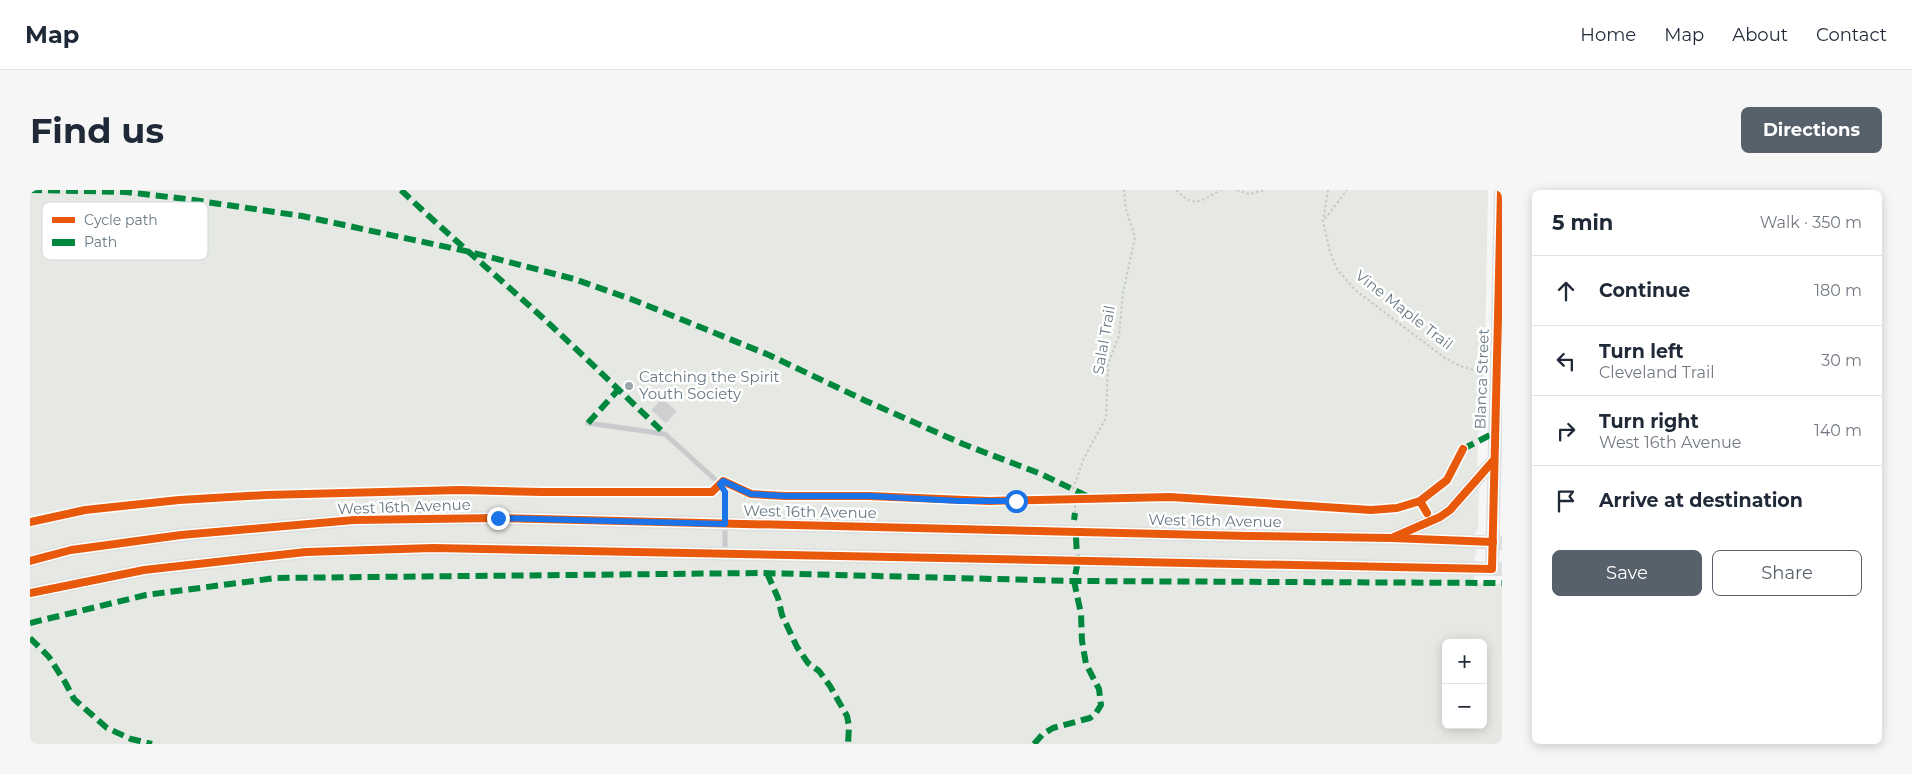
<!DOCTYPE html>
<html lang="en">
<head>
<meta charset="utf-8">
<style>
  body { margin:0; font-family:Montserrat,sans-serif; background:#f6f6f7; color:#1f2937 }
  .controls { position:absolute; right:15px; bottom:15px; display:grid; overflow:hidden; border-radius:8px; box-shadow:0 2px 12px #0003 }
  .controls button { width:45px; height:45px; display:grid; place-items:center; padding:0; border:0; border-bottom:1px solid #e0e1e3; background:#fff; color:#1f2937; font:25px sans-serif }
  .stop { position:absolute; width:15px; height:15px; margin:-11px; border:4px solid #1a73e8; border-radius:50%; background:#fff }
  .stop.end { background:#1a73e8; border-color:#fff; box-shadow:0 1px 5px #0008 }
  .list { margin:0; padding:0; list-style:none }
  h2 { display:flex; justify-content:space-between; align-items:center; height:65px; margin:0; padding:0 20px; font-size:21px }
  h2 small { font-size:16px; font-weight:400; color:#747a83 }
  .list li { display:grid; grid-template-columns:32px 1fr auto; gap:15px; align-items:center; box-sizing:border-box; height:70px; padding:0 20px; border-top:1px solid #e0e1e3 }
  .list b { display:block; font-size:19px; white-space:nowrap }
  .list p { margin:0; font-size:16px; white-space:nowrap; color:#747a83 }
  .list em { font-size:16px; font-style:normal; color:#747a83 }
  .actions { display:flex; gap:10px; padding:15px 20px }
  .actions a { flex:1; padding:11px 0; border:1px solid #56616c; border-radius:8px; text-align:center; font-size:18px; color:#56616c }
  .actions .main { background:#56616c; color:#fff }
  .icon { flex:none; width:28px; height:28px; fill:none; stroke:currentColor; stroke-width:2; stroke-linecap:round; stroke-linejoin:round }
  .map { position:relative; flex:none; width:1472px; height:554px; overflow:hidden; border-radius:8px }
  header { display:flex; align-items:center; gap:30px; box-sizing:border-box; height:70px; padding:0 25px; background:#fff; border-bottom:1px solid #e0e1e3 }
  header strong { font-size:24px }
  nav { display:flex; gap:28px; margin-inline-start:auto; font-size:18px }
  .intro { display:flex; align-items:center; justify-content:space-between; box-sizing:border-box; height:120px; padding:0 30px }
  h1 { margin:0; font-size:35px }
  .button { padding:12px 22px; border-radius:8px; background:#56616c; color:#fff; font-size:18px; font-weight:700 }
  main { display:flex; gap:30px; padding:0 30px }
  aside { flex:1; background:#fff; border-radius:8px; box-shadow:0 2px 12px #0003 }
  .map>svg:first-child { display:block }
  .green { fill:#e5e8e3; fill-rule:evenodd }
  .building { fill:#cdcfd0; stroke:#e6e6e6 }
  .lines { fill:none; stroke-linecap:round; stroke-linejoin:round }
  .path { stroke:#c6c8c9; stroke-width:2; stroke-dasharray:2.5 2.5; stroke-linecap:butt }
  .service { stroke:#c9cacb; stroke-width:5 }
  .secondary { stroke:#dedfdf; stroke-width:14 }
  .quiet { stroke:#00873e; stroke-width:6; stroke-dasharray:12 6; stroke-linecap:butt }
  .cycleway-casing { stroke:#fff; stroke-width:11 }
  .cycleway { stroke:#e8590c; stroke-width:8 }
  .route { stroke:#1a73e8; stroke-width:6 }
  .poi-dot { fill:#9aa5ac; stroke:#fff; stroke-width:2 }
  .labels { text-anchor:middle; stroke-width:5; stroke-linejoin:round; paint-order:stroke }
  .street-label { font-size:15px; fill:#687984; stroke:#fff }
  .poi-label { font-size:15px; fill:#687984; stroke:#fff; text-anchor:start }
  .key { fill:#fff; stroke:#d2d7da; stroke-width:1 }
  .key-label { font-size:14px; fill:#687984 }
</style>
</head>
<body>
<header>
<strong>Map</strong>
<nav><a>Home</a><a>Map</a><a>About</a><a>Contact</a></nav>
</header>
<div class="intro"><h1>Find us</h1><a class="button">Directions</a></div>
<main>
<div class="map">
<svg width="1472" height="554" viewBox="0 0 1472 554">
  <rect width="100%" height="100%" fill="#f6f6f6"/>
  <path class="green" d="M0,0H1458L1454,214L1448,245L1447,296L1449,297L1448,339L1445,343V359L1448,362L1445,364L1444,395L1448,393L1472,394V554H0ZM1416,453H1453V535H1416Z"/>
  <path class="building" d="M632,208L647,221L636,234L621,220Z"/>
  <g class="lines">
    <g class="path">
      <path d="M1146,0C1165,19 1170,11 1191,0"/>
      <path d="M1207,0L1219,4L1235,0"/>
      <path d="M1298,0L1293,31L1300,62L1307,79L1325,100L1415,168L1430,176L1450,182"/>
      <path d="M1295,29L1317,0"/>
      <path d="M1043,299L1054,268L1076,228L1078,174L1089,146L1093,103L1105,47L1096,20L1094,0"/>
      <path d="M1045,323V313"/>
    </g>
    <path class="service" d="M558,233L635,244L690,294L695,302V364"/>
    <g class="secondary">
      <path d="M1364,347L1410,327L1420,320L1464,270"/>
      <path d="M0,371L41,360L151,345L324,330L468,328L1218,346L1362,348L1472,353"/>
      <path d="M1462,379L1471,0"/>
      <path d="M0,403L114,380L276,362L403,358L1472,379"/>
    </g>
    <g class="quiet">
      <path d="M0,0L96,2L156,9L272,26L440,62L544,89L601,109L739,165L836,211L933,254L1011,284L1059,307"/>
      <path d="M371,0C417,44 466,85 513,128C554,166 594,205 635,244"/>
      <path d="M558,233L588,200"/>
      <path d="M1433,259L1464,243"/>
      <path d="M1044,330L1045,323"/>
      <path d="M1046,347L1047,367"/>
      <path d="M737,383L748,408L752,425L767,457L778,473L789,481L800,496L817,526L819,536L818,554"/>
      <path d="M0,433L116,405L246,388L730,383L1044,391L1472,393"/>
      <path d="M0,448L19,467L35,492L44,509L77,538L101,549L122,554"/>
      <path d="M1004,554L1013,544L1023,538L1060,528L1066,523L1071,515L1069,499L1056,474L1052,451L1051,424L1044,391L1048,371"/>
    </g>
    <defs>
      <g id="cycleway">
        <path d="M1390,311L1417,290L1433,259"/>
        <path d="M0,332L55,320L149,310L236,305L430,300L512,302H682L693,291L721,304L755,306H839L959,311L1140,307L1341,320L1367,318L1390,311L1397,323"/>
        <path d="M1364,347L1410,327L1420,320L1464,270"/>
        <path d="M0,371L41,360L151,345L324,330L468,328L1218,346L1362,348L1463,352"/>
        <path d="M0,403L114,380L276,362L403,358L1462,379L1471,0"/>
      </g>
    </defs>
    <use href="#cycleway" class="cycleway-casing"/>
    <use href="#cycleway" class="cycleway"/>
  </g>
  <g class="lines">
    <path class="route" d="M468,328L695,334V302L690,294L693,291L721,304L755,306H839L930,311H986"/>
  </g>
  <circle class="poi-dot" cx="599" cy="196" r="5"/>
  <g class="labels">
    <g class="street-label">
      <text transform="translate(1374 120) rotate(38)" y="5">Vine Maple Trail</text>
      <text transform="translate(1074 150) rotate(-80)" y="5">Salal Trail</text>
      <text transform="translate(1452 189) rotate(-88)" y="5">Blanca Street</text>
      <text transform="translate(374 317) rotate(-2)" y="5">West 16th Avenue</text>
      <text transform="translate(780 322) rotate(1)" y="5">West 16th Avenue</text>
      <text transform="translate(1185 331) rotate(1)" y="5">West 16th Avenue</text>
    </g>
    <g class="poi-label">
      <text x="609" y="192">Catching the Spirit<tspan x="609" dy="17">Youth Society</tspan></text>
    </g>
  </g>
  <rect x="12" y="12" width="166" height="58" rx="8" class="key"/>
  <rect x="22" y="27" width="23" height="6" fill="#e8590c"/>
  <rect x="22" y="49" width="23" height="7" fill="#00873e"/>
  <g class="key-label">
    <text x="54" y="35">Cycle path</text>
    <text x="54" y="57">Path</text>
  </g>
</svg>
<div class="controls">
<button>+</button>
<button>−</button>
</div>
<div class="stop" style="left:986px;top:311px"></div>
<div class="stop end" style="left:468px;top:328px"></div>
</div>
<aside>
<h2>5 min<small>Walk · 350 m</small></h2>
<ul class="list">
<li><svg class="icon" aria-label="ahead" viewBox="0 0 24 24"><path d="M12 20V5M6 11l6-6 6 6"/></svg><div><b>Continue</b></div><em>180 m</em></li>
<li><svg class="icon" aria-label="left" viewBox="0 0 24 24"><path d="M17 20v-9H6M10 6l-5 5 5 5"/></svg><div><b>Turn left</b><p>Cleveland Trail</p></div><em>30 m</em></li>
<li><svg class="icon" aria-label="right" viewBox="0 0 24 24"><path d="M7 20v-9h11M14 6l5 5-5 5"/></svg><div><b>Turn right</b><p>West 16th Avenue</p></div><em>140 m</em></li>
<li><svg class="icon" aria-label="arrive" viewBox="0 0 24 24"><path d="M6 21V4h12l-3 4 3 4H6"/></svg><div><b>Arrive at destination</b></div></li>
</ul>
<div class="actions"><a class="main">Save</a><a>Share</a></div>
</aside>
</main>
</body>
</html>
